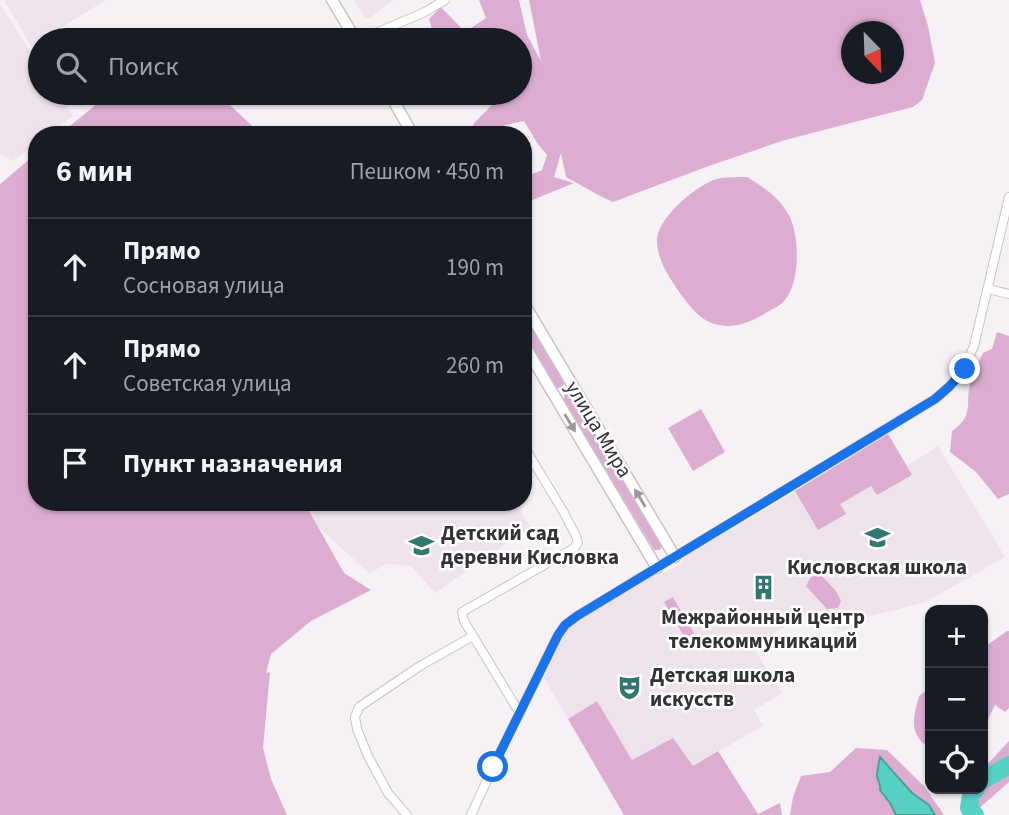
<!DOCTYPE html>
<html lang="ru">
<head>
<meta charset="utf-8">
<style>
  body { margin:0; font-family:"Source Sans 3",sans-serif; background:#242831; color:#f1f3f6 }
  .controls { position:absolute; right:21px; bottom:21px; display:grid; overflow:hidden; border-radius:14px; box-shadow:0 2px 5px #0004 }
  .controls button { width:63px; height:63px; display:grid; place-items:center; padding:0; border:0; border-bottom:2px solid #363941; background:#171b24; color:#f1f3f6; font:35px sans-serif }
  .compass { position:absolute; left:841px; top:21px; width:63px; height:63px; border-radius:50%; background:#171b24; box-shadow:0 2px 5px #0004; rotate:157deg }
  .stop { position:absolute; width:21px; height:21px; margin:-16px; border:5px solid #1a73e8; border-radius:50%; background:#fff }
  .stop.end { background:#1a73e8; border-color:#fff; box-shadow:0 2px 7px #0008 }
  .list { margin:0; padding:0; list-style:none }
  h2 { display:flex; justify-content:space-between; align-items:center; height:91px; margin:0; padding:0 28px; font-size:30px }
  h2 small { font-size:23px; font-weight:400; color:#9ea1a6 }
  .list li { display:grid; grid-template-columns:46px 1fr auto; gap:21px; align-items:center; box-sizing:border-box; height:98px; padding:0 28px; border-top:2px solid #363941 }
  .list b { display:block; font-size:26px; white-space:nowrap }
  .list p { margin:0; font-size:23px; white-space:nowrap; color:#9ea1a6 }
  .list em { font-size:23px; font-style:normal; color:#9ea1a6 }
  .icon { flex:none; width:38px; height:38px; fill:none; stroke:currentColor; stroke-width:2; stroke-linecap:round; stroke-linejoin:round }
  .map { position:relative; flex:none; width:1009px; height:815px; overflow:hidden }
  .search { position:absolute; background:#171b24; box-shadow:0 2px 5px #0004; left:28px; top:28px; width:504px; height:77px; display:flex; align-items:center; gap:18px; box-sizing:border-box; padding:0 24px; border-radius:38px; color:#9ea1a6; font-size:26px }
  .panel { position:absolute; background:#171b24; box-shadow:0 2px 5px #0004; left:28px; top:126px; width:504px; height:385px; border-radius:28px }
  .map>svg:first-child { display:block }
  .built { fill:#eee3eb }
  .green { fill:#ddadd1; fill-rule:evenodd }
  .water { fill:#57d0c4; stroke:#4ca199; stroke-width:2 }
  .lines { fill:none; stroke-linecap:round; stroke-linejoin:round }
  .river { stroke:#57d0c4; stroke-width:18 }
  .street-casing { stroke:#c8c3c7; stroke-width:10 }
  .secondary-casing { stroke:#c8c3c7; stroke-width:13 }
  .street { stroke:#fff; stroke-width:8 }
  .secondary { stroke:#fff; stroke-width:10 }
  .oneway { fill:#9a989a }
  .route { stroke:#1a73e8; stroke-width:9 }
  .labels { text-anchor:middle; stroke-width:5; stroke-linejoin:round; paint-order:stroke }
  .street-label { font-size:21px; fill:#343234; stroke:#fff }
  .poi-label { font-size:21px; font-weight:bold; fill:#343234; stroke:#fff; text-anchor:start }
</style>
</head>
<body>
<div class="map">
<svg width="1009" height="815" viewBox="0 0 1009 815">
  <rect width="100%" height="100%" fill="#f5f1f4"/>
  <g class="built">
    <path d="M4,0H106L31,46Z"/>
    <path d="M354,0H393L371,17L365,18Z"/>
    <path d="M0,4L40,67V93H59L73,116L48,135H37V143L13,161L0,154Z"/>
    <path d="M888,434L907,466L938,446L1005,557L926,602L867,617L849,633L805,615L752,646L782,693L754,710L763,726L693,766L632,760L597,701L568,719L544,678L558,646L569,627L653,575H660L682,563L683,559L690,553L750,519Z"/>
    <path d="M309,502H515L530,527L435,593L411,566L387,564L369,573L302,512Z"/>
  </g>
  <g class="green">
    <path d="M479,0H519L527,35L541,61L529,0H920L928,26L935,63L922,100L913,107L785,140L706,167L613,202L600,196L566,177L561,153L554,177L574,183L523,204V178L542,170L547,155L537,143L524,121L505,125L493,135L470,134L474,123L502,95L506,93H520V40H435L429,19L441,7L465,32L486,18ZM852,32H894V74H852Z"/>
    <path d="M110,93H217L262,135H59Z"/>
    <path d="M37,153V502H304L344,573L371,590L311,621L271,654L266,673L270,672L263,748L271,779L287,815H0V184Z"/>
    <path d="M747,177C763,187 778,196 787,212C801,233 802,292 778,306C761,316 740,330 719,325C702,322 692,309 682,296C671,280 656,260 657,238C659,217 700,181 721,178C729,177 739,177 747,177Z"/>
    <path d="M523,312L563,381L564,384L561,388H557L554,386L523,332Z"/>
    <path d="M997,332L1009,336V494L998,499L976,472L950,452L952,431C976,415 964,402 971,380C974,371 979,362 983,353L992,349Z"/>
    <path d="M567,394L572,396L661,543L662,546L660,550H655L653,548L564,401V395Z"/>
    <path d="M701,409L725,452L693,471L668,428Z"/>
    <path d="M888,434L912,475L877,495L871,486L840,504L846,514L818,530L795,491Z"/>
    <path d="M820,574L836,591L841,601L838,608L827,609L806,586L811,577Z"/>
    <path d="M673,597L694,633L685,638L664,602Z"/>
    <path d="M1007,631H1009V708L1005,712L995,705L983,729V648Z"/>
    <path d="M930,688V739L924,744C909,731 914,714 919,696Z"/>
    <path d="M597,701L632,760L673,738L693,766L718,751L758,814L780,803L782,815H624L568,719Z"/>
    <path d="M1009,741V782L977,810L968,809L967,789H983V769Z"/>
    <path d="M856,748L887,750L924,786L944,815H790L793,797L801,776L830,772Z"/>
  </g>
  <path class="water" d="M880,757L912,793L929,805L935,815H896L890,803L880,790C881,783 878,782 877,776C877,770 879,763 880,757Z"/>
  <g class="lines">
    <g class="river">
      <path d="M983,780L1009,765"/>
      <path d="M975,815L969,808L971,794L976,789"/>
    </g>
    <defs>
      <g id="street">
        <path d="M363,40L373,34L423,13L445,0"/>
        <path d="M988,289L1009,294"/>
        <path d="M519,712L464,621L462,612L574,548L578,543L576,536L563,511L523,445"/>
        <path d="M407,815L388,793L368,756L357,729L355,717L359,707L420,666L473,636"/>
        <path d="M471,815L493,767L558,635L565,625L577,616L935,399C957,381 963,372 974,346L1009,197"/>
      </g>
      <g id="secondary">
        <path d="M332,0L356,40"/>
        <path d="M389,93L413,135"/>
        <path d="M523,302L675,557"/>
        <path d="M523,343L657,568"/>
      </g>
    </defs>
    <use href="#street" class="street-casing"/>
    <use href="#secondary" class="secondary-casing"/>
    <use href="#street" class="street"/>
    <use href="#secondary" class="secondary"/>
  </g>
  <defs><path id="oneway-solid" d="M-6-.8H1V-3.2L6.5 0L1 3.2V.8H-6Z" transform="scale(1.75)"/></defs>
  <g class="oneway">
    <use href="#oneway-solid" transform="translate(570 423) rotate(59)"/>
    <use href="#oneway-solid" transform="translate(640 498) rotate(-121)"/>
  </g>
  <g class="lines">
    <path class="route" d="M493,767L558,635L565,625L577,616L935,399L950,386L965,369"/>
  </g>
  <defs>
    <symbol id="school-bare" viewBox="-9 -9 18 18"><path d="M0-5L7-2L0 1L-7-2ZM-4 1L0 2.5L4 1V4Q0 6-4 4Z" fill="#307771" stroke="#fff" stroke-width="2.5" paint-order="stroke"/></symbol>
    <symbol id="building-bare" viewBox="-9 -9 18 18"><path d="M-4-6H4V6H1V3H-1V6H-4ZM-2.5-4.3h1.7v1.8h-1.7ZM.8-4.3h1.7v1.8H.8ZM-2.5-1h1.7V.8h-1.7ZM.8-1h1.7V.8H.8Z" fill="#307771" stroke="#fff" stroke-width="2.5" paint-order="stroke"/></symbol>
    <symbol id="theatre-bare" viewBox="-9 -9 18 18"><path d="M-5-5.5Q0-4 5-5.5V0Q5 5 0 6Q-5 5-5 0ZM-3.3-2.5H-1v1.5H-3.3ZM1-2.5H3.3v1.5H1ZM-2.8 1Q0 5.5 2.8 1Z" fill="#307771" stroke="#fff" stroke-width="2.5" paint-order="stroke"/></symbol>
  </defs>
  <g fill-rule="evenodd">
    <use href="#school-bare" x="860" y="520" width="35" height="35"/>
    <use href="#school-bare" x="404" y="528" width="35" height="35"/>
    <use href="#building-bare" x="746" y="570" width="35" height="35"/>
    <use href="#theatre-bare" x="612" y="670" width="35" height="35"/>
  </g>
  <g class="labels">
    <g class="street-label">
      <text transform="translate(599 429) rotate(59)" y="7">улица Мира</text>
    </g>
    <g class="poi-label">
      <text x="441" y="540">Детский сад<tspan x="441" dy="24">деревни Кисловка</tspan></text>
      <text x="877" y="574" text-anchor="middle">Кисловская школа</text>
      <text x="763" y="624" text-anchor="middle">Межрайонный центр<tspan x="763" dy="24">телекоммуникаций</tspan></text>
      <text x="650" y="682">Детская школа<tspan x="650" dy="24">искусств</tspan></text>
    </g>
  </g>
</svg>
<div class="controls">
<button>+</button>
<button>−</button>
<button><svg class="icon" aria-label="locate" viewBox="0 0 24 24"><circle cx="12" cy="12" r="6"/><path d="M12 2v4M12 18v4M2 12h4M18 12h4"/></svg></button>
</div>
<svg class="compass" viewBox="-18 -18 36 36"><path d="M0-13l5 13h-10z" fill="#e53935"/><path d="M0 13l5-13h-10z" fill="#9ea1a6"/></svg>
<div class="stop" style="left:493px;top:767px"></div>
<div class="stop end" style="left:965px;top:369px"></div>
<div class="search"><svg class="icon" aria-label="search" viewBox="0 0 24 24"><circle cx="10" cy="10" r="6"/><path d="M15 15l6 6"/></svg>Поиск</div>
<section class="panel">
<h2>6 мин<small>Пешком · 450 m</small></h2>
<ul class="list">
<li><svg class="icon" aria-label="ahead" viewBox="0 0 24 24"><path d="M12 20V5M6 11l6-6 6 6"/></svg><div><b>Прямо</b><p>Сосновая улица</p></div><em>190 m</em></li>
<li><svg class="icon" aria-label="ahead" viewBox="0 0 24 24"><path d="M12 20V5M6 11l6-6 6 6"/></svg><div><b>Прямо</b><p>Советская улица</p></div><em>260 m</em></li>
<li><svg class="icon" aria-label="arrive" viewBox="0 0 24 24"><path d="M6 21V4h12l-3 4 3 4H6"/></svg><div><b>Пункт назначения</b></div></li>
</ul>
</section>
</div>
</body>
</html>
